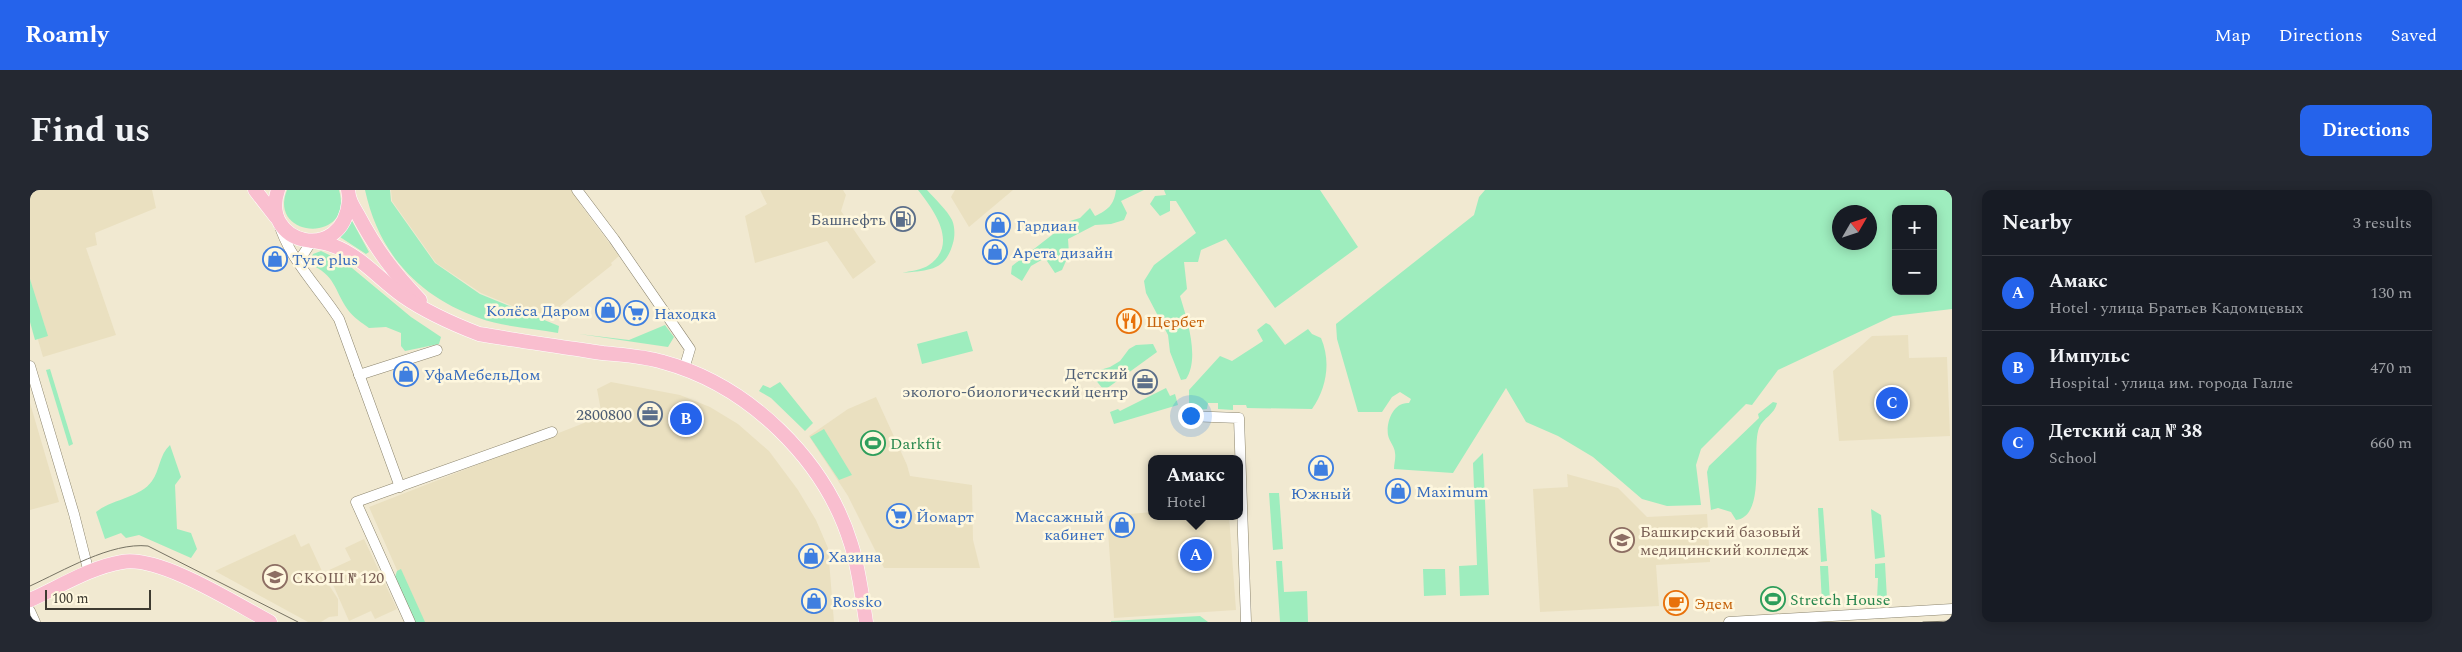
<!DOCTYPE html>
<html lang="en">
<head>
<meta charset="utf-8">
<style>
  body { margin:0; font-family:Spectral,serif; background:#242831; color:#f1f3f6 }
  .controls { position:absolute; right:15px; top:15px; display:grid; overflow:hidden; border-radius:10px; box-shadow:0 2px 12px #0003 }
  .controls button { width:45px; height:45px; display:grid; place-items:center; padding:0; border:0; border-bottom:1px solid #363941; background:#171b24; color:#f1f3f6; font:25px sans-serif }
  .compass { position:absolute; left:1802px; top:15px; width:45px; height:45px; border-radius:50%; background:#171b24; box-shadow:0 2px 12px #0003; rotate:51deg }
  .scale { position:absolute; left:15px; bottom:12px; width:106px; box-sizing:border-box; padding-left:5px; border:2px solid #3e3b31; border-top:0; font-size:14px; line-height:18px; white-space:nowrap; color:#3e3b31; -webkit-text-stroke:4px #fef7de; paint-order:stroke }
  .you { position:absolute; left:1160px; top:225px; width:18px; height:18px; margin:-12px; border:4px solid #fff; border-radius:50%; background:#1a73e8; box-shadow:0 0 0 8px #1a73e833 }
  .badge { display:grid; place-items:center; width:32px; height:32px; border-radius:50%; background:#2563eb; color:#fff; font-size:16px; font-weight:700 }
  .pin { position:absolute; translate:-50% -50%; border:2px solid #fff; box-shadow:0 1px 5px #0006 }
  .popup { position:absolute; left:1118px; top:265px; width:95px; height:65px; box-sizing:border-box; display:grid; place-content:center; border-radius:10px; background:#171b24; filter:drop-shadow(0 1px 4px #0005); font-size:16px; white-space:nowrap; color:#9ea1a6 }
  .popup b { font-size:19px; color:#f1f3f6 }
  .popup::after { content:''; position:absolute; left:50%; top:100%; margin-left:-10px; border:10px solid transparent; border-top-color:#171b24 }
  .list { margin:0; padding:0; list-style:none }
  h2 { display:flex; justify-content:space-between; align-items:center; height:65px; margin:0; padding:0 20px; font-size:21px }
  h2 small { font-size:16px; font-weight:400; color:#9ea1a6 }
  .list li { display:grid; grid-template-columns:32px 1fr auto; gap:15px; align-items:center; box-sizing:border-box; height:75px; padding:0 20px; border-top:1px solid #363941 }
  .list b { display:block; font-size:19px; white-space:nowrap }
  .list p { margin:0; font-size:16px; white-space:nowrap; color:#9ea1a6 }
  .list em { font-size:16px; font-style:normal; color:#9ea1a6 }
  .map { position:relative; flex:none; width:1922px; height:432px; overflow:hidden; border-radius:10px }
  header { display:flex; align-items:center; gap:30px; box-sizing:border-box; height:70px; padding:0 25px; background:#2563eb; color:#fff }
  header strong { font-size:24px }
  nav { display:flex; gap:28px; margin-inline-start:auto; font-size:18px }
  .intro { display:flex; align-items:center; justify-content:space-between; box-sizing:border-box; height:120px; padding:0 30px }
  h1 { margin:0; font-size:35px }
  .button { padding:12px 22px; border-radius:10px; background:#2563eb; color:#fff; font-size:18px; font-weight:700 }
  main { display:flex; gap:30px; padding:0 30px }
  aside { flex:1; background:#171b24; border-radius:10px; box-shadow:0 2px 12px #0003 }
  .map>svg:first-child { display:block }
  .built { fill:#eae0c0 }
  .green { fill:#9eedbe; fill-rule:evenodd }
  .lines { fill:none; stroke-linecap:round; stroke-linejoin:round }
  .minor-casing { stroke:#8b846d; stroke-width:11 }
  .major-casing { stroke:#fff; stroke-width:15 }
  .minor { stroke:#fff; stroke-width:10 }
  .major { stroke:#f9becf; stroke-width:14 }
  .tram { stroke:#767263; stroke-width:1 }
  .labels { text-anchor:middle; stroke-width:5; stroke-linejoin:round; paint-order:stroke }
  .service-label { font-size:16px; fill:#4e5e75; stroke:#fef7de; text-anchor:end }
  .shop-label { font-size:16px; fill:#366cbe; stroke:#fef7de; text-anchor:start }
  .food-label { font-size:16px; fill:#c56008; stroke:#fef7de; text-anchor:start }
  .leisure-label { font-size:16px; fill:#27864d; stroke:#fef7de; text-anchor:start }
  .education-label { font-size:16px; fill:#785e54; stroke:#fef7de; text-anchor:start }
</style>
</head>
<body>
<header>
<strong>Roamly</strong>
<nav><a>Map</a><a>Directions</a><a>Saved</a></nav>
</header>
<div class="intro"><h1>Find us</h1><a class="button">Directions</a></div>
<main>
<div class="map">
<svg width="1922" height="432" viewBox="0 0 1922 432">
  <rect width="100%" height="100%" fill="#f1e9d1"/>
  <g class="built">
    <path d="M0,0H122L126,18L65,43L67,55L56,58L86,145L13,167L0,122Z"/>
    <path d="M361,0H544L552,11L550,14L589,66L581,73L582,75L514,129L451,103L406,73L362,11Z"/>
    <path d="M730,0H813L816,5L811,21L846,72L823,89L797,51L725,73L715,26L737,14Z"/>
    <path d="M925,0H983L939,37L921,7Z"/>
    <path d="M1878,145L1879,168L1917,167L1920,246L1809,251L1803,181L1842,146Z"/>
    <path d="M581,192L650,205L680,217L708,234L739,261L768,300L786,330L798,358L804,432H390L339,317L572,226L567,199Z"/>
    <path d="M846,207L877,275L880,286L942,295L943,350L950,378H854L818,306L779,246L818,219Z"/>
    <path d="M0,213L29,312L0,320Z"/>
    <path d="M1537,284L1588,298L1617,327L1677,324L1680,372L1626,375L1629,416L1510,422L1503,299L1538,297Z"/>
    <path d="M1122,322V326H1199L1206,420L1084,428L1077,326Z"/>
    <path d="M265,344L271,357L279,353L297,392L308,409V426L299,427L291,432H278L185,381Z"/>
    <path d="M334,349L367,419L345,429L341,421L319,431L297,381L321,370L315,358Z"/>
  </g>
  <g class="green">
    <path d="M257,0H309C325,54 237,49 257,0Z"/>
    <path d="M335,0H360L361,11L405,73L450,104L529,136L528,143C503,138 473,137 449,128C388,106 349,64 335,0Z"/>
    <path d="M888,0H897C905,9 917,20 922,30C925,36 925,47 923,53C915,82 898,80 872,83C880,81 892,80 899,75C929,54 904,20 888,0Z"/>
    <path d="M1086,0H1114L1091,11L1097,23L1094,30L1081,34L1065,35L1038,49L1039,64L1032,80L1025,83L1015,68L1001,76L992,91L981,84L982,76L1040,31L1050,28L1060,18L1065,26C1078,20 1084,15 1086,0Z"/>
    <path d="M1134,0H1290L1328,57L1245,118L1196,49L1171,60L1168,72H1154L1157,99L1150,106C1157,129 1170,168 1156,189L1151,190L1140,162L1138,145L1116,103L1114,91L1124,75L1166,43L1146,11H1140V21L1130,26L1120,14L1125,6L1136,5Z"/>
    <path d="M1455,0H1922V119L1863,126L1748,180L1722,215L1716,214L1671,259L1666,275L1671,315L1637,316L1612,309L1563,267L1528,246L1496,232L1476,198L1423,283L1364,279C1364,274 1366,268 1365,263C1365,257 1359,251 1358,245C1356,232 1363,212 1379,213L1381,209L1370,202L1362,207L1352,222H1328L1307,149L1306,134L1444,25L1449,7ZM1866,19H1903V101H1866ZM1840,22V52H1810V22Z"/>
    <path d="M322,31L339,62L336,64L310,47Z"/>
    <path d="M291,61L316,73L381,127L411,147L409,154L375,161L371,156V143L356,137L339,138C332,133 323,127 318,120C304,100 306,85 279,74L283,64Z"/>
    <path d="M0,89L18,146L5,150L0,132Z"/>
    <path d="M1236,133L1240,135L1255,155L1278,139L1282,144L1291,148C1301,171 1297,198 1282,219L1217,218L1216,215H1203V220L1188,219V213H1178L1177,219L1167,220L1159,217V200L1190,166L1202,171L1233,151L1227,140Z"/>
    <path d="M635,135L644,147L638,157L549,144L599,150Z"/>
    <path d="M937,141L943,161L892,174L887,154Z"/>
    <path d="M1123,154L1127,162L1076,199H1073L1064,188L1070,180L1080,177L1090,171L1099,159L1106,155Z"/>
    <path d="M20,179L43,254L39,256L16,180Z"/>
    <path d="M750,192L783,233L775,241L741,208L729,201L733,195L740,198Z"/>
    <path d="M1136,198L1140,206L1145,204L1148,215L1084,234L1080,222L1088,219L1090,221Z"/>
    <path d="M1743,212L1747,213C1745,224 1733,228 1729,238C1721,259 1737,326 1706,330L1701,322L1688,318L1681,320L1677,282L1679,276L1729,228L1728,224Z"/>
    <path d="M794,239L822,285L809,290L780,247Z"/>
    <path d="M140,255L151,287L145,295L147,339L161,343L167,359L161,368L109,345L96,348L91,343L75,349L66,322C82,309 110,308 122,291C130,280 129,265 140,255Z"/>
    <path d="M1453,263L1459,405L1430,406L1429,376L1447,375L1443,273Z"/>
    <path d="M1239,303H1249L1253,359L1243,360Z"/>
    <path d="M1788,318H1793L1797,371L1791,372Z"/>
    <path d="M1841,319L1851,325L1855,367L1845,369Z"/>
    <path d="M1246,371H1252L1254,402L1277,401L1278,432H1250Z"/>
    <path d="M1855,373L1857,409H1847L1848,388H1845V374Z"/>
    <path d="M1790,376H1798L1800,412L1792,413Z"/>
    <path d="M371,379L395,432H385L365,387L367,381Z"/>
    <path d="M1393,379H1415L1416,405L1394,406Z"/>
    <path d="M1170,426L1178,432H1081V431Z"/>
  </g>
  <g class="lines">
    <defs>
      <g id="minor">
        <path d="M547,0L584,49L660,159L654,179"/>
        <path d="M249,34C260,70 289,98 309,129L370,297"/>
        <path d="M272,77V66L282,51"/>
        <path d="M0,176L44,324L59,383"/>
        <path d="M329,185L407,160"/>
        <path d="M1157,226L1209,228L1216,432"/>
        <path d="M0,421L5,432"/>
        <path d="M380,432L326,312L522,242"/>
        <path d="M1699,432L1922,419"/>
      </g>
      <g id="major">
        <path d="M225,0L246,27"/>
        <path d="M248,0C229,54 313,75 319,11"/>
        <path d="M318,0C319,11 323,16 328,25C346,59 363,82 390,110"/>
        <path d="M282,51C289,52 297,53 304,56C331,66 350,90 373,106C396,122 423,134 449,144C490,151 532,157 573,163C592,165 614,166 633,172C718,195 795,269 821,354C829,379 832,406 836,432"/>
        <path d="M0,410C29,397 61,377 92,372C130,365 206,414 240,432"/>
      </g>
    </defs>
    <use href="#minor" class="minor-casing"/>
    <use href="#major" class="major-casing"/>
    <use href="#minor" class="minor"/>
    <use href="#major" class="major"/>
    <g class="tram">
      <path d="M0,396C33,381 81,352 118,356L268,432"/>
      <path d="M1893,432L1922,431"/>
    </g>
  </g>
  <defs>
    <symbol id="fuel-ring" viewBox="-11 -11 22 22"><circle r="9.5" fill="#fef7de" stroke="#5c6f8a" stroke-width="1.5"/><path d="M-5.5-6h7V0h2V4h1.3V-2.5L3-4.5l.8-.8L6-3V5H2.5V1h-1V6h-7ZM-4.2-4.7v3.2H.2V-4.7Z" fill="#5c6f8a"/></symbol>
    <symbol id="shop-ring" viewBox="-11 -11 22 22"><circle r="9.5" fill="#fef7de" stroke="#3f7fe0" stroke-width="1.5"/><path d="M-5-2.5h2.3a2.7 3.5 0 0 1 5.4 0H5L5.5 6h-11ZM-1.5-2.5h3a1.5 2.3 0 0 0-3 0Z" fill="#3f7fe0"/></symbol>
    <symbol id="supermarket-ring" viewBox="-11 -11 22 22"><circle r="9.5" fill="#fef7de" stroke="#3f7fe0" stroke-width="1.5"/><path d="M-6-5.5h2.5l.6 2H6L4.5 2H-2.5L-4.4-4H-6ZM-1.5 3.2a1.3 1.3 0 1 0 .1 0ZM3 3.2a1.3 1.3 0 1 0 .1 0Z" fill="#3f7fe0"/></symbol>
    <symbol id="restaurant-ring" viewBox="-11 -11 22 22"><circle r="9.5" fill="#fef7de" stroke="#e8710a" stroke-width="1.5"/><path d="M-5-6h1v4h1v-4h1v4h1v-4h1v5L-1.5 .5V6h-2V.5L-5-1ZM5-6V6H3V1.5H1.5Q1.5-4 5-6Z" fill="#e8710a"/></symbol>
    <symbol id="office-ring" viewBox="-11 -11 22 22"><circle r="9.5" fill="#fef7de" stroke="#5c6f8a" stroke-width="1.5"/><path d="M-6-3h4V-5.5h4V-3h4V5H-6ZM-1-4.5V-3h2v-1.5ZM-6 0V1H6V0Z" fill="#5c6f8a"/></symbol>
    <symbol id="stadium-ring" viewBox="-11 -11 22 22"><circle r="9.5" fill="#fef7de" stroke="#2e9e5b" stroke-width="1.5"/><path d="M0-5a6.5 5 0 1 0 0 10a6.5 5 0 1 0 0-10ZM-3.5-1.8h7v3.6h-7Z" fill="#2e9e5b"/></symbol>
    <symbol id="university-ring" viewBox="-11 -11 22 22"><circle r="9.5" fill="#fef7de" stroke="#8d6e63" stroke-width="1.5"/><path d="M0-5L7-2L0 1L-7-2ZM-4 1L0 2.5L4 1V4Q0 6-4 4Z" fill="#8d6e63"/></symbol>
    <symbol id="school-ring" viewBox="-11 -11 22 22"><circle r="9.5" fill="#fef7de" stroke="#8d6e63" stroke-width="1.5"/><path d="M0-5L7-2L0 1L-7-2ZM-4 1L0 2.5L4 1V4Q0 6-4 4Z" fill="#8d6e63"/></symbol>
    <symbol id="cafe-ring" viewBox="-11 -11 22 22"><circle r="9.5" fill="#fef7de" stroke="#e8710a" stroke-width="1.5"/><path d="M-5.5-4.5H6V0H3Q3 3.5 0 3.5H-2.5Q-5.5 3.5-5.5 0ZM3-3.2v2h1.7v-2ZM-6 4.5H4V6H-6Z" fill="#e8710a"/></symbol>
  </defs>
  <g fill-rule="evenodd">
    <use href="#fuel-ring" x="859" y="15" width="28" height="28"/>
    <use href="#shop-ring" x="954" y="21" width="28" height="28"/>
    <use href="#shop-ring" x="951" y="48" width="28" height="28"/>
    <use href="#shop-ring" x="231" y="55" width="28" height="28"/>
    <use href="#shop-ring" x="564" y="106" width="28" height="28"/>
    <use href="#supermarket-ring" x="592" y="109" width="28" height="28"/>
    <use href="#restaurant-ring" x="1085" y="117" width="28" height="28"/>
    <use href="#shop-ring" x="362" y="170" width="28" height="28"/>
    <use href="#office-ring" x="1101" y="178" width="28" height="28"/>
    <use href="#office-ring" x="606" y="210" width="28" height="28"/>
    <use href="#stadium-ring" x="829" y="239" width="28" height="28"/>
    <use href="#shop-ring" x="1277" y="264" width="28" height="28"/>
    <use href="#shop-ring" x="1354" y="287" width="28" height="28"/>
    <use href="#supermarket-ring" x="855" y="312" width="28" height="28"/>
    <use href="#shop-ring" x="1078" y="321" width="28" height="28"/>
    <use href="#university-ring" x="1578" y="336" width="28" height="28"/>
    <use href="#shop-ring" x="767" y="352" width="28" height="28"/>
    <use href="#school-ring" x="231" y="373" width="28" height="28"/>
    <use href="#stadium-ring" x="1729" y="395" width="28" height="28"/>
    <use href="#shop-ring" x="770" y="397" width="28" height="28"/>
    <use href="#cafe-ring" x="1632" y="399" width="28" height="28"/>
  </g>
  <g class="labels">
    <g class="service-label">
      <text x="856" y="35">Башнефть</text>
      <text x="1098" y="189">Детский<tspan x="1098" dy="18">эколого-биологический центр</tspan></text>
      <text x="602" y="230">2800800</text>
    </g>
    <g class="shop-label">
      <text x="986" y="41">Гардиан</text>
      <text x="982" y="68">Арета дизайн</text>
      <text x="262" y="75">Tyre plus</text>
      <text x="560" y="126" text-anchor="end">Колёса Даром</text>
      <text x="624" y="129">Находка</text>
      <text x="394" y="190">УфаМебельДом</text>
      <text x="1386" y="307">Maximum</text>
      <text x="1291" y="309" text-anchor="middle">Южный</text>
      <text x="886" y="332">Йомарт</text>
      <text x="1074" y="332" text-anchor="end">Массажный<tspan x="1074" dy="18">кабинет</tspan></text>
      <text x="798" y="372">Хазина</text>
      <text x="802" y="417">Rossko</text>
    </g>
    <g class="food-label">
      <text x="1116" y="137">Щербет</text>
      <text x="1664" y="419">Эдем</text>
    </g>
    <g class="leisure-label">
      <text x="860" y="259">Darkfit</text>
      <text x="1760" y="415">Stretch House</text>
    </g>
    <g class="education-label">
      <text x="1610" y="347">Башкирский базовый<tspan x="1610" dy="18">медицинский колледж</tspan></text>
      <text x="262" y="393">СКОШ № 120</text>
    </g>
  </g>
</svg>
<div class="controls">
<button>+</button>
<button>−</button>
</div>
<svg class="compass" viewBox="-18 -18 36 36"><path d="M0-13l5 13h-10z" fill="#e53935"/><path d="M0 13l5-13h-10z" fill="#9ea1a6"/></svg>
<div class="scale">100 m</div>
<div class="you"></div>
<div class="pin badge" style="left:1166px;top:365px">A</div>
<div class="popup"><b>Амакс</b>Hotel</div>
<div class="pin badge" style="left:656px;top:229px">B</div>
<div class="pin badge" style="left:1862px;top:213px">C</div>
</div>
<aside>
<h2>Nearby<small>3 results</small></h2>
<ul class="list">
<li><span class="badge">A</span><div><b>Амакс</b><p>Hotel · улица Братьев Кадомцевых</p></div><em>130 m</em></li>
<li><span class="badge">B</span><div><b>Импульс</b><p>Hospital · улица им. города Галле</p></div><em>470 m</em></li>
<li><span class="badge">C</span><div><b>Детский сад № 38</b><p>School</p></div><em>660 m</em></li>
</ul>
</aside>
</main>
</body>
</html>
